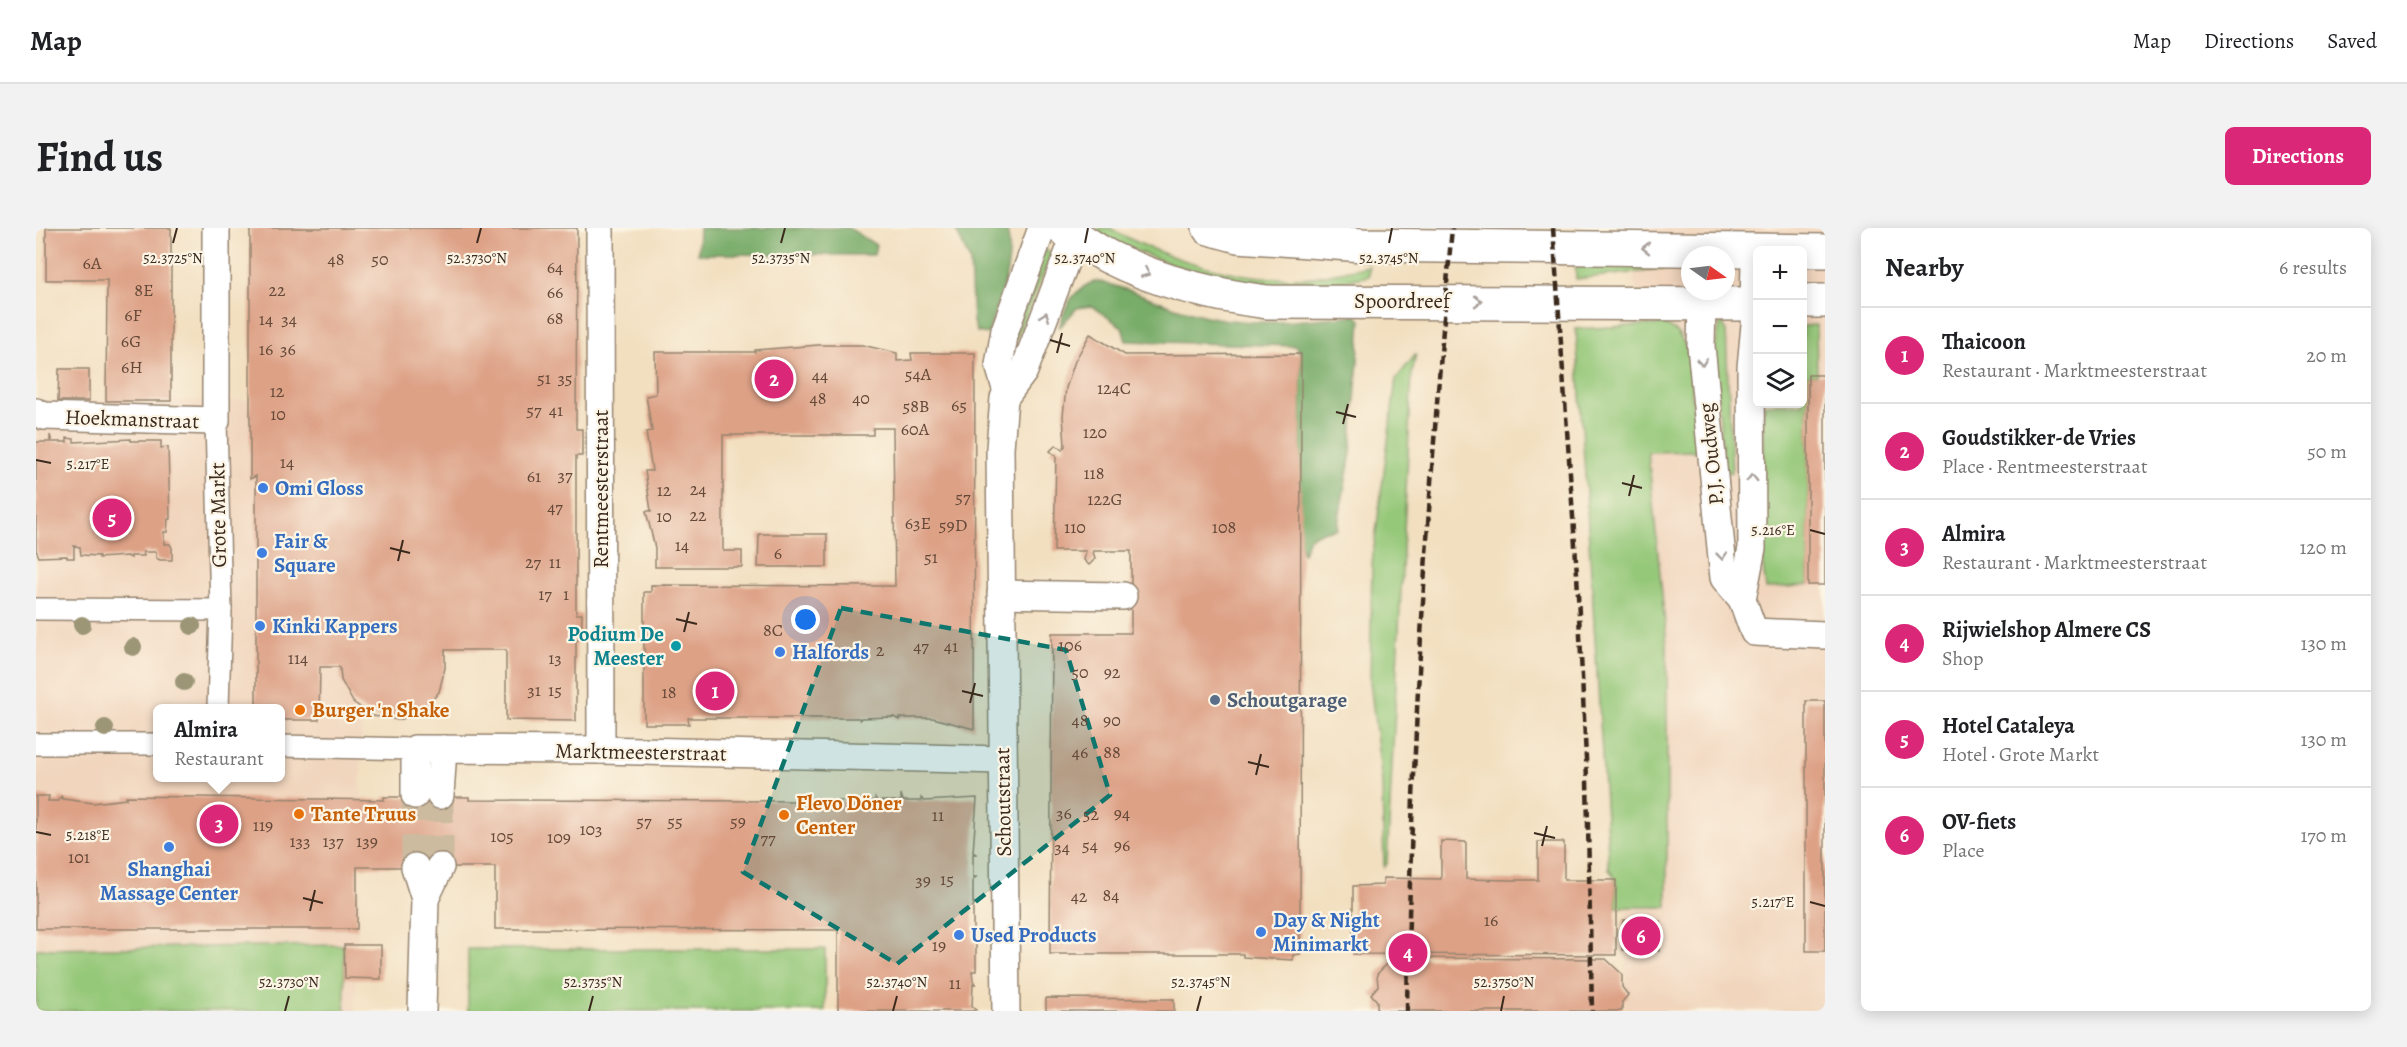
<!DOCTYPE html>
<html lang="en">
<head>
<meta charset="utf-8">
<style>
  body { margin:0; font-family:Alegreya,serif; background:#f2f2f2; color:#202124 }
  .controls { position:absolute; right:18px; top:18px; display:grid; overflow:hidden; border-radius:9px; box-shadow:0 3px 15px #0003 }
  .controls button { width:54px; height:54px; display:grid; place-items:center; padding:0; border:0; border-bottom:2px solid #e0e0e0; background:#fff; color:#202124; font:30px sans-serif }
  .compass { position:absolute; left:1645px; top:18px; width:54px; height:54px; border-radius:50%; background:#fff; box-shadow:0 3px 15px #0003; rotate:104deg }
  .you { position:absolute; left:770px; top:392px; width:21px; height:21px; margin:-15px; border:4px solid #fff; border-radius:50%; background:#1a73e8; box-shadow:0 0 0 9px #1a73e833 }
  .badge { display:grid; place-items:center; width:39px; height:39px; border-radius:50%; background:#db2777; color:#fff; font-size:20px; font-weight:700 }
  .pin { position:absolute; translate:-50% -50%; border:3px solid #fff; box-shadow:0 2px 6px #0006 }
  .popup { position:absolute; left:117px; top:476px; width:132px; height:78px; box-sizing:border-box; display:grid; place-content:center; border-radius:9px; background:#fff; filter:drop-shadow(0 2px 4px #0005); font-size:20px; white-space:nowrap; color:#757577 }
  .popup b { font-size:22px; color:#202124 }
  .popup::after { content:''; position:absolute; left:50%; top:100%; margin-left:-12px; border:12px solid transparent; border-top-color:#fff }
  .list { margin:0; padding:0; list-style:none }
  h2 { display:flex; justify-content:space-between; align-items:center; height:78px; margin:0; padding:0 24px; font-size:26px }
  h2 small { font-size:20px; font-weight:400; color:#757577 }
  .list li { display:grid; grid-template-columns:39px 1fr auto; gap:18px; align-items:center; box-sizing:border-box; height:96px; padding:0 24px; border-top:2px solid #e0e0e0 }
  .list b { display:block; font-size:22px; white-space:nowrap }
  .list p { margin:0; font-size:20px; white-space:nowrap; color:#757577 }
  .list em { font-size:20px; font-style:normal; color:#757577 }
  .icon { flex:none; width:33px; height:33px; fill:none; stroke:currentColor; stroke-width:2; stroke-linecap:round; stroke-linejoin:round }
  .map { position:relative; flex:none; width:1789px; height:783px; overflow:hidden; border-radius:9px }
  header { display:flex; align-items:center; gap:36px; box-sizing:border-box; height:84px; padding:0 30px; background:#fff; border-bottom:2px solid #e0e0e0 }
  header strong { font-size:28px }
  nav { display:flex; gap:33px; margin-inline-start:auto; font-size:21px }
  .intro { display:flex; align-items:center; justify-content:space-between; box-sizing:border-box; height:144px; padding:0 36px }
  h1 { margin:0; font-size:42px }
  .button { padding:15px 27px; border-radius:9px; background:#db2777; color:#fff; font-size:21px; font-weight:700 }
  main { display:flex; gap:36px; padding:0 36px }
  aside { flex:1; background:#fff; border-radius:9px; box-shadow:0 3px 15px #0003 }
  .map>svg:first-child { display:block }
  .built { fill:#f1d5bd; fill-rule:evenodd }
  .green { fill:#95c879; stroke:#68794c; stroke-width:1.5 }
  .forest { fill:#78ac69; stroke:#5a6b44; stroke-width:1.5 }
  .building { fill:#dda186 }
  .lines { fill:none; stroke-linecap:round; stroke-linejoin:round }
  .minor-tunnel { stroke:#cdbba0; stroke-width:27; stroke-dasharray:27 14; stroke-linecap:butt }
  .pedestrian-casing { stroke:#96846f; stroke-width:24 }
  .minor-casing { stroke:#96846f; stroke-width:30 }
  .secondary-casing { stroke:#96846f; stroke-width:36 }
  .pedestrian { stroke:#fff; stroke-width:21 }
  .minor { stroke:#fff; stroke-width:27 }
  .secondary { stroke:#fff; stroke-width:33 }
  .rail { stroke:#3b2a1e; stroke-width:4.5; stroke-dasharray:9 4.5; stroke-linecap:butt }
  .tree { fill:#9c9576 }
  .oneway { stroke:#a79f9a }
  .marked { fill:#0f766e; fill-opacity:0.2; stroke:#0f766e; stroke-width:4.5; stroke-dasharray:12 8; stroke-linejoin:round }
  .ticks { fill:none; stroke:#3b2a1e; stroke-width:2 }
  .shop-dot { fill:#3f7fe0; stroke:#fcf5e5; stroke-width:2 }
  .culture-dot { fill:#0f9aa8; stroke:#fcf5e5; stroke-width:2 }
  .service-dot { fill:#5c6f8a; stroke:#fcf5e5; stroke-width:2 }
  .food-dot { fill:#e8710a; stroke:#fcf5e5; stroke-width:2 }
  .labels { text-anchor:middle; stroke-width:4.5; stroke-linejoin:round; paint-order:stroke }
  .number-label { font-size:18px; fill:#644838 }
  .street-label { font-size:21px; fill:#3b2a1e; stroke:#fcf5e5 }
  .shop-label { font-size:21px; font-weight:bold; fill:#366cbe; stroke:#fcf5e5; text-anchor:start }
  .culture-label { font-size:21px; font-weight:bold; fill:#0d838f; stroke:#fcf5e5; text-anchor:end }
  .service-label { font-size:21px; font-weight:bold; fill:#4e5e75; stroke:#fcf5e5; text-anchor:start }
  .food-label { font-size:21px; font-weight:bold; fill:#c56008; stroke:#fcf5e5; text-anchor:start }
  .ticks-label { font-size:15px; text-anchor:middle; fill:#3b2a1e; stroke:#fcf5e5; stroke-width:4.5; stroke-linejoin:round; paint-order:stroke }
</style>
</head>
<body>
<header>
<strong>Map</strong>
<nav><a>Map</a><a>Directions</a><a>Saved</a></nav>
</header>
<div class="intro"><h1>Find us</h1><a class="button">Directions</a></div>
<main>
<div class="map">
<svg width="1789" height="783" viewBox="0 0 1789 783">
  <rect width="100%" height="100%" fill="#fcf5e5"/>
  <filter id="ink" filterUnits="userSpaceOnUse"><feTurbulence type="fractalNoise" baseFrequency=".0167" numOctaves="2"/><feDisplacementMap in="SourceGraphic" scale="12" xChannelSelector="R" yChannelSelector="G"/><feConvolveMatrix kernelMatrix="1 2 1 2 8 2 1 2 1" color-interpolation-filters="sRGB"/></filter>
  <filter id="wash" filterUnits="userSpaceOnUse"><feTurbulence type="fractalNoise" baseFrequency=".008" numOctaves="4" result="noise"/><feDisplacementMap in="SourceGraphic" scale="24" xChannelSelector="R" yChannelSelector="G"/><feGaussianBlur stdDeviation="1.35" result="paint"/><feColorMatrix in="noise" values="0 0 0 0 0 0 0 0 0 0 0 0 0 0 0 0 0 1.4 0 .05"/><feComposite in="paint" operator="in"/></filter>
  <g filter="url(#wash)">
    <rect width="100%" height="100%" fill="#f2dfc0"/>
    <g class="built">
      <path d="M1599,0H1789V783H1589ZM1722,22H1766V176H1722ZM1654,27H1690V63H1654Z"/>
      <path d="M327,172L325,601L319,783H0V173ZM122,480H244V550H122Z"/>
    </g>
    <g class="green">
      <path d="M1063,0H1074C1126,31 1208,54 1269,50C1290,48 1312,42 1333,38V48C1314,52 1294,56 1274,57C1201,61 1126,37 1061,5Z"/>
      <path d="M1009,22L1016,25L981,110L977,111Z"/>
      <path d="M1637,31L1631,41L1540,51L1539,39Z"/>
      <path d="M1685,91L1690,103L1696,245L1688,243L1678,125Z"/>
      <path d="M1628,96L1641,104L1652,121L1661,223L1612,224L1631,417V679H1580V652L1573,641L1540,101Z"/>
      <path d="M1780,97L1781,147H1772V357L1730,361L1727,338V176H1766L1767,98Z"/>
      <path d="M1380,126L1376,146L1351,636L1348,639L1346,555L1334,453L1336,335L1360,151Z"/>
      <path d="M308,717L309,783H0V721Z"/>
      <rect x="432" y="721" width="357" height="62"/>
    </g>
    <g class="forest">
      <path d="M663,0H813L840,17L838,27L662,26Z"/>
      <path d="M919,0H970C981,33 961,75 952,106L941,104L937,94L934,33Z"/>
      <path d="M1059,53C1092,59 1123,75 1155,84C1210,101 1265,93 1320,87L1325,92L1315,225L1301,301L1284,304L1273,310L1267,325L1264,317L1265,126L1260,118L1090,113L1086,99L1055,78L1041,80L1023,100C1029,77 1037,62 1059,53Z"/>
    </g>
    <g id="blocks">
      <g class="building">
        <path d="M10,0H135V173H70L71,52H10Z"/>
        <path d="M214,0H541L540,201H546V228H540V386H546L545,412H540V493L470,492V422H409V440L403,464L386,483L363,492L337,488L317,474L305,452L304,439H284L283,492H244V480H220V248L214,251Z"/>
        <path d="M1054,106L1089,127L1265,126L1264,726L1257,727V732L1207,729V726H1014L1016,405H1095V323H1057L1059,331L1053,337L1048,332L1050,323H1018L1020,228L1014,223L1020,217L1026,222L1029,218L1027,188L1030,160L1039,133Z"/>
        <path d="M783,117H826L861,125V133L876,132L875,125H939L938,501L897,490H863V492L858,489L825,490L824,492L823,490H652L653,496H608V364H615V357L859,358L857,200H837V207H687V323H706V339H619V320L610,283H615L609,243H616L610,204L616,203L610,168L620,166L619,124H719V122Z"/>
        <path d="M23,141H53V173H22Z"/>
        <rect x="1772" y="147" width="17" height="210"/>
        <path d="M14,207L16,214H31V210L38,211V214L95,211V213H125V220L132,219L134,291H132L131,304H128V316H134L136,320V332H124L120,330V324H107L108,328H95V330L91,328L63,330V328L45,327L44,319L38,318V330H31V328L3,329L0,322V214H14Z"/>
        <path d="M723,306H791V339H722Z"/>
        <rect x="1770" y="473" width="19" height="250"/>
        <path d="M865,566L867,573H885V570L888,573L941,570L937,624L940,626H937V649H940L937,652V675H940L937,678V701L940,704H936L937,714H940V743H936L937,753L940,756H937L936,779L940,782L936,783H802V702L459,701V639H321V701H0V568H13L12,573H23L25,568L27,571L57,575L90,571V568L348,572V569H433V572L761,573V570L763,573H812L815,570V573H838L839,570L841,573H865Z"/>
        <path d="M1405,613L1430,614V651L1474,652H1502V614H1528V652H1580V727L1317,726V658L1347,657V650L1405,651Z"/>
        <path d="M1587,692L1624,693L1623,723L1586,722Z"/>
        <path d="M308,717H345V751L309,750Z"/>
        <path d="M1357,730L1570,731L1586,746V759L1592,767L1586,774V783H1341V773L1335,766L1342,758L1341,746Z"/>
        <path d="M1010,770L1138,771V783H1010Z"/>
      </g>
    </g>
  </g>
  <g filter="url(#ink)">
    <use href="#blocks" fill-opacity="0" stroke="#96846f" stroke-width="1.5"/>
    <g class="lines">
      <g class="minor-tunnel">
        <path d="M379,567V639"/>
        <path d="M404,567V639"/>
      </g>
      <defs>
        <g id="pedestrian">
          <path d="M180,193L185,382L182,480"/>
          <path d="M0,381L185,382"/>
          <path d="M0,516H122"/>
          <path d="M244,518L379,521"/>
        </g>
        <g id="minor">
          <path d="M564,0L565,522"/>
          <path d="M1666,75L1665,118L1688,350L1706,371L1718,404L1789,407"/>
          <path d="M971,164L963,137L969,102L1006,0"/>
          <path d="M0,184L8,188L180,193V0"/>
          <path d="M965,366L1087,368"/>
          <path d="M1706,371L1716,320L1715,139L1721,76"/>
          <path d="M379,567V521L565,522L966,532"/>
          <path d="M404,567L407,521"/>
          <path d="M379,639L389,671L386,783"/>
          <path d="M389,671L404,639"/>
          <path d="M970,783L964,220L968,170L988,143L1039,8L1037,0"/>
        </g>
        <g id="secondary">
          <path d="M1026,0C1042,9 1057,21 1073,29C1123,54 1176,67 1231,74L1722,76"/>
          <path d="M1173,0L1202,8L1327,17L1789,23"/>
          <path d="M1766,73H1789"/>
          <path d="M1721,76L1722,35"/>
        </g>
      </defs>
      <use href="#pedestrian" class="pedestrian-casing"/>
      <use href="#minor" class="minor-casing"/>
      <use href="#secondary" class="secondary-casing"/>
      <use href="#pedestrian" class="pedestrian"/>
      <use href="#minor" class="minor"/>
      <use href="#secondary" class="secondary"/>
      <g class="rail">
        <path d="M1517,0L1541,346L1551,551L1556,783"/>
        <path d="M1371,783C1375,521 1392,260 1416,0"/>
      </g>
    </g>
    <g class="tree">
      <circle cx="46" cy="397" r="9"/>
      <circle cx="156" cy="398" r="9"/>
      <circle cx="97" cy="419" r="9"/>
      <circle cx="148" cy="454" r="9"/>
      <circle cx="69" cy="500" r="9"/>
    </g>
    <defs><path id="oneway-chevron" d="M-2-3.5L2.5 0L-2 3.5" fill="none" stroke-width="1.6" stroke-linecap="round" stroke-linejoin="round" transform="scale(1.5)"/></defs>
    <g class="oneway">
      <use href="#oneway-chevron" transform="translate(1610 20) rotate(180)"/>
      <use href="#oneway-chevron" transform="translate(1110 45) rotate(23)"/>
      <use href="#oneway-chevron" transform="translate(1442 73)"/>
      <use href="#oneway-chevron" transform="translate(1009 88) rotate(-69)"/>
      <use href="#oneway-chevron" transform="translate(1666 134) rotate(84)"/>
      <use href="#oneway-chevron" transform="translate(1716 250) rotate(-90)"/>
      <use href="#oneway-chevron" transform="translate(1686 328) rotate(84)"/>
    </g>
  </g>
  <path class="marked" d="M805,380L1030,422L1074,567L861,736L707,644Z"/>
  <path class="ticks" d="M137,15L141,0M441,15L445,0M745,15L749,0M1049,15L1052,0M1353,15L1356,0M1014,112L1034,118M1021,125L1026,105M1300,184L1320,189M1307,196L1312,176M0,232L15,235M1586,255L1606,260M1593,268L1598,247M1774,302L1789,306M354,320L374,325M362,333L367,312M640,391L661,396M648,404L653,384M926,463L947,468M934,475L939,455M1212,534L1233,539M1220,547L1225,526M0,604L15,607M1498,605L1519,610M1506,618L1511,598M267,670L287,675M1774,674L1789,678M274,683L279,662M249,783L253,768M553,783L557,768M857,783L861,768M1161,783L1165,768M1465,783L1468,768"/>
  <g class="shop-dot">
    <circle cx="227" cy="260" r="6"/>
    <circle cx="226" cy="325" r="6"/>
    <circle cx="224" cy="398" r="6"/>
    <circle cx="744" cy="424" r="6"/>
    <circle cx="133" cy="619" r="6"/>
    <circle cx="1225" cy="704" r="6"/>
    <circle cx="923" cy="707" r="6"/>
  </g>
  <circle class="culture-dot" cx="640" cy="418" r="6"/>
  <circle class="service-dot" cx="1179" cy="472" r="6"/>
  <g class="food-dot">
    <circle cx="264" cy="482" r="6"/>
    <circle cx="263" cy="586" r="6"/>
    <circle cx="748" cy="587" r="6"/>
  </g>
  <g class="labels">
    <g class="number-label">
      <text x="300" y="37">48</text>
      <text x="344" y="37">50</text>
      <text x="56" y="41">6A</text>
      <text x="519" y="45">64</text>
      <text x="108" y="68">8E</text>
      <text x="241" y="68">22</text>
      <text x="519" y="70">66</text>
      <text x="97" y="93">6F</text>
      <text x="519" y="96">68</text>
      <text x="230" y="97">14</text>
      <text x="253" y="97">34</text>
      <text x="95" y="119">6G</text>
      <text x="230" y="127">16</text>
      <text x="252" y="127">36</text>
      <text x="96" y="145">6H</text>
      <text x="882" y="152">54A</text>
      <text x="784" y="153">44</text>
      <text x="508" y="156">51</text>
      <text x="529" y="156">35</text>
      <text x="1078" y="166">124C</text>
      <text x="241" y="169">12</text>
      <text x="782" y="176">48</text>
      <text x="825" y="176">40</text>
      <text x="923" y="183">65</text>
      <text x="880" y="184">58B</text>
      <text x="498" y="188">57</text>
      <text x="520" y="188">41</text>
      <text x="242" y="192">10</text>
      <text x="879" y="207">60A</text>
      <text x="1059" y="210">120</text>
      <text x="251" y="240">14</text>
      <text x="1058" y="251">118</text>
      <text x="529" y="253">37</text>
      <text x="498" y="254">61</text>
      <text x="662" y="267">24</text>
      <text x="628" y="268">12</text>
      <text x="927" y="275">57</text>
      <text x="1069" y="277">122G</text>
      <text x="519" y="285">47</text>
      <text x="662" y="293">22</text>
      <text x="628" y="294">10</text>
      <text x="882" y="301">63E</text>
      <text x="917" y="303">59D</text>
      <text x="1039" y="305">110</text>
      <text x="1188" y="305">108</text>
      <text x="646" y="323">14</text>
      <text x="742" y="331">6</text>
      <text x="895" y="335">51</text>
      <text x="497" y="340">27</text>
      <text x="519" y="340">11</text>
      <text x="509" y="372">17</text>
      <text x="530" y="372">1</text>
      <text x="737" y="408">8C</text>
      <text x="1034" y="423">106</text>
      <text x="885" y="424">47</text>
      <text x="915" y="424">41</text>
      <text x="844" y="428">2</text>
      <text x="262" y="436">114</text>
      <text x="519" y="436">13</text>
      <text x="1044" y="450">50</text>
      <text x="1076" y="450">92</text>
      <text x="498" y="468">31</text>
      <text x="519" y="468">15</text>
      <text x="633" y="470">18</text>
      <text x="1044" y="498">48</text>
      <text x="1076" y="498">90</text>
      <text x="1044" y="530">46</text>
      <text x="1076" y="530">88</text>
      <text x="1028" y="591">36</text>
      <text x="1086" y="591">94</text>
      <text x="1055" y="592">52</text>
      <text x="902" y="593">11</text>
      <text x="608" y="599">57</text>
      <text x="639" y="599">55</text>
      <text x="702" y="599">59</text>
      <text x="227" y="603">119</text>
      <text x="555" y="607">103</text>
      <text x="466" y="614">105</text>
      <text x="523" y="615">109</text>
      <text x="732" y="616">77</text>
      <text x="264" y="619">133</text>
      <text x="297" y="619">137</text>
      <text x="331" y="619">139</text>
      <text x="1054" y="623">54</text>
      <text x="1086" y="623">96</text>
      <text x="1026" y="625">34</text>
      <text x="43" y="635">101</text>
      <text x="911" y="657">15</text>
      <text x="887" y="658">39</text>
      <text x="1075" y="673">84</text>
      <text x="1043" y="674">42</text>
      <text x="1455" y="698">16</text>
      <text x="903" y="723">19</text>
      <text x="919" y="761">11</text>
    </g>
    <g class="street-label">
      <text x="1366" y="80">Spoordreef</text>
      <text transform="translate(96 191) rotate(2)" y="7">Hoekmanstraat</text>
      <text transform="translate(1675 226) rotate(-96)" y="7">P.J. Oudweg</text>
      <text transform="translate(565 261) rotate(-90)" y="7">Rentmeesterstraat</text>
      <text transform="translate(182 287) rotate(-91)" y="7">Grote Markt</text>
      <text transform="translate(605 524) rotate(1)" y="7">Marktmeesterstraat</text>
      <text transform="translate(967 574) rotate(-91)" y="7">Schoutstraat</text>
    </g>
    <g class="shop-label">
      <text x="239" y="267">Omi Gloss</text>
      <text x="238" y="320">Fair &amp;<tspan x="238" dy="24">Square</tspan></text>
      <text x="236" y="405">Kinki Kappers</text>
      <text x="756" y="431">Halfords</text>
      <text x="133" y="648" text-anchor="middle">Shanghai<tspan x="133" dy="24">Massage Center</tspan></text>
      <text x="1237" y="699">Day &amp; Night<tspan x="1237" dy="24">Minimarkt</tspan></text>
      <text x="935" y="714">Used Products</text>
    </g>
    <g class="culture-label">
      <text x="628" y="413">Podium De<tspan x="628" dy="24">Meester</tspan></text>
    </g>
    <g class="service-label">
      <text x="1191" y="479">Schoutgarage</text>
    </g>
    <g class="food-label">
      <text x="276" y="489">Burger 'n Shake</text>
      <text x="760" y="582">Flevo Döner<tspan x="760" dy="24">Center</tspan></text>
      <text x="275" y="593">Tante Truus</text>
    </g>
  </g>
  <g class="ticks-label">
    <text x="441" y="35">52.3730°N</text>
    <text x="745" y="35">52.3735°N</text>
    <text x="137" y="35">52.3725°N</text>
    <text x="1049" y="35">52.3740°N</text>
    <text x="1353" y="35">52.3745°N</text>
    <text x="52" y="241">5.217°E</text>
    <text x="1737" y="307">5.216°E</text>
    <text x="52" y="612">5.218°E</text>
    <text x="1737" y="679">5.217°E</text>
    <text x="253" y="759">52.3730°N</text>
    <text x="557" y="759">52.3735°N</text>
    <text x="861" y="759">52.3740°N</text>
    <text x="1165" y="759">52.3745°N</text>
    <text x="1468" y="759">52.3750°N</text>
  </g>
</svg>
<div class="controls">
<button>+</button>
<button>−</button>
<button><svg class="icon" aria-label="layers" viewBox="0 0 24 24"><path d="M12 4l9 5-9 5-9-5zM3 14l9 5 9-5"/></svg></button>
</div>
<svg class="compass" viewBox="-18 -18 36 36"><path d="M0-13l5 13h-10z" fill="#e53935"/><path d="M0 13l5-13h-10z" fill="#757577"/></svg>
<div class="you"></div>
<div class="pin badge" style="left:679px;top:463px">1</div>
<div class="pin badge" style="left:738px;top:151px">2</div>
<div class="pin badge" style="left:183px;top:596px">3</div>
<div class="popup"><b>Almira</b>Restaurant</div>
<div class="pin badge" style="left:1372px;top:725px">4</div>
<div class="pin badge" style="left:76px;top:290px">5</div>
<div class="pin badge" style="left:1605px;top:708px">6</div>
</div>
<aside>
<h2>Nearby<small>6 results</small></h2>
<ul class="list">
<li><span class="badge">1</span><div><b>Thaicoon</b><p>Restaurant · Marktmeesterstraat</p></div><em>20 m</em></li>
<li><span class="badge">2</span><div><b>Goudstikker-de Vries</b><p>Place · Rentmeesterstraat</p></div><em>50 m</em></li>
<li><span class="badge">3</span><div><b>Almira</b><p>Restaurant · Marktmeesterstraat</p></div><em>120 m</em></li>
<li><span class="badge">4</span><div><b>Rijwielshop Almere CS</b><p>Shop</p></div><em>130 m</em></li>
<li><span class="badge">5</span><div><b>Hotel Cataleya</b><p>Hotel · Grote Markt</p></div><em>130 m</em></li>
<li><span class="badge">6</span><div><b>OV-fiets</b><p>Place</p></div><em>170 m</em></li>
</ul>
</aside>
</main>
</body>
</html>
